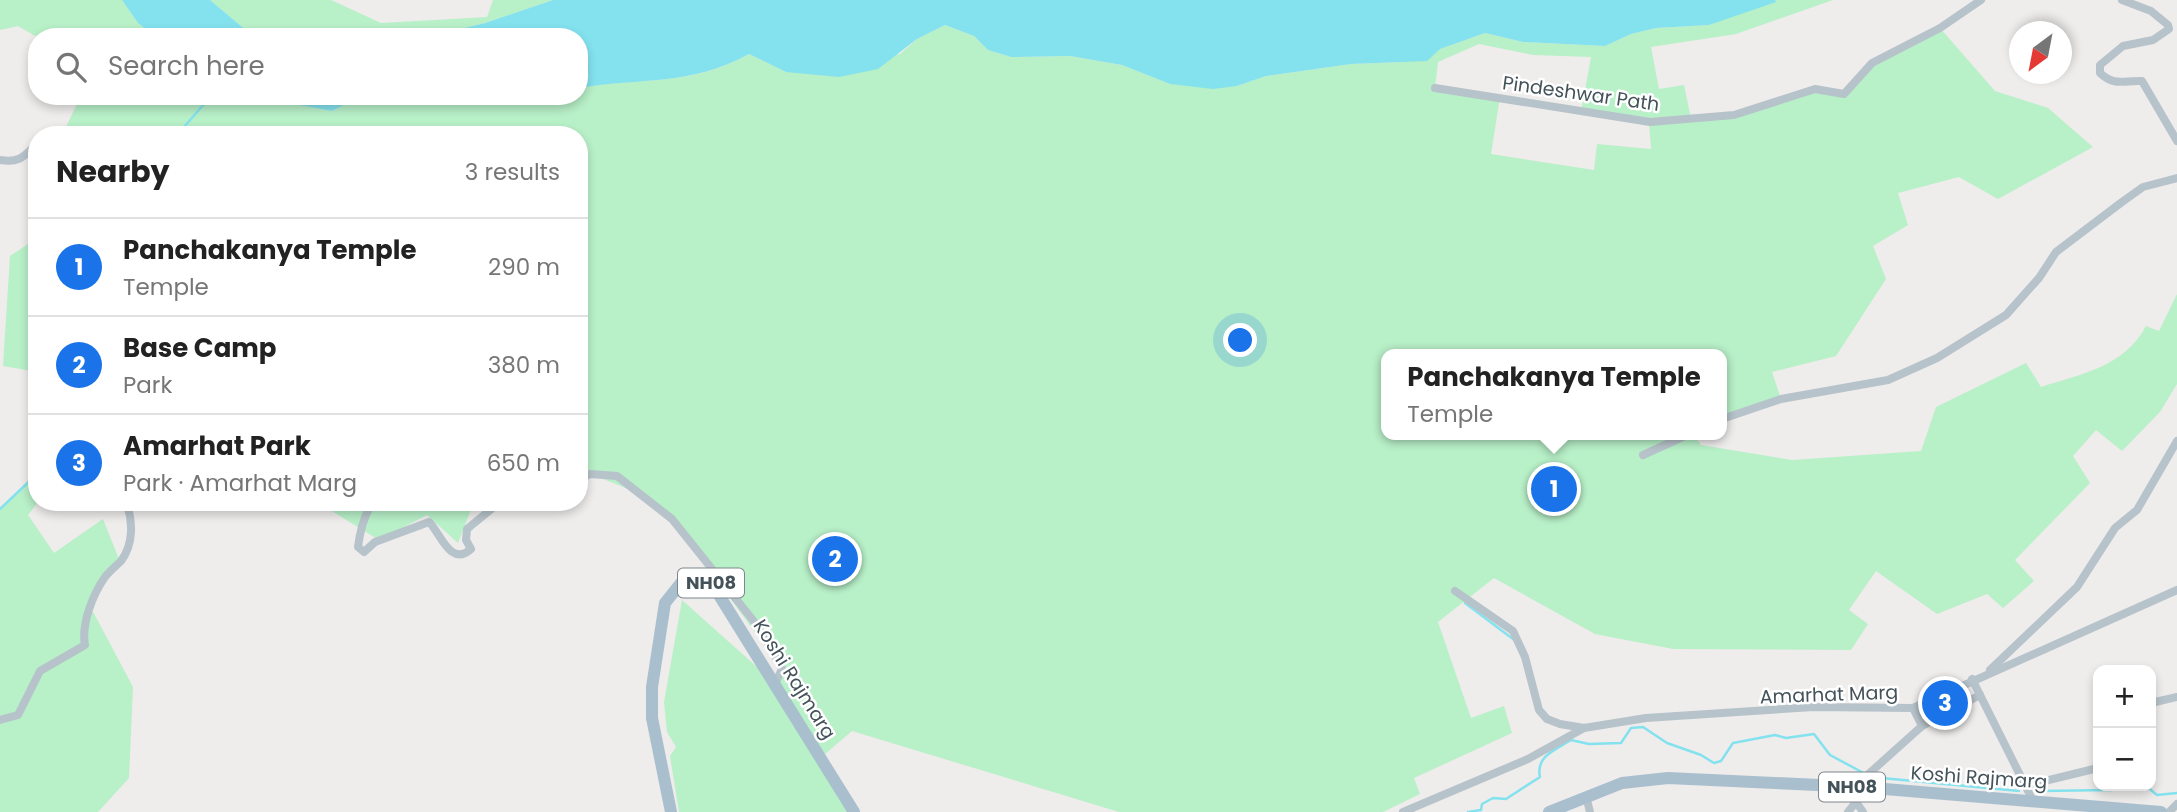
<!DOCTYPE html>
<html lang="en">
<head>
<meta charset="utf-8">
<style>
  body { margin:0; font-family:Poppins,sans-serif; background:#f6f6f6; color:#222 }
  .controls { position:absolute; right:21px; bottom:21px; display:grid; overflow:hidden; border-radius:14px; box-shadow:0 4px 10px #0003 }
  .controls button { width:63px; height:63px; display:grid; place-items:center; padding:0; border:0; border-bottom:2px solid #e0e0e0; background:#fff; color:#222; font:35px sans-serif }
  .compass { position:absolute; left:2009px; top:21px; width:63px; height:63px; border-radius:50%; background:#fff; box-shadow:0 4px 10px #0003; rotate:212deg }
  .you { position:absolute; left:1241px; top:341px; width:24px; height:24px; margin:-18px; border:5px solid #fff; border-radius:50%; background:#1a73e8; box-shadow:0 0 0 10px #1a73e833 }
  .badge { display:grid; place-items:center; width:46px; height:46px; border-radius:50%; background:#1a73e8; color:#fff; font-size:23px; font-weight:700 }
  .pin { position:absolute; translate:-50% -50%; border:4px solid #fff; box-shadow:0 2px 7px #0006 }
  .popup { position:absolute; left:1381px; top:349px; width:346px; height:91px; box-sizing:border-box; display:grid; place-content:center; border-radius:14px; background:#fff; filter:drop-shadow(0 2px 5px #0005); font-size:23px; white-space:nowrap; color:#767676 }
  .popup b { font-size:26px; color:#222 }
  .popup::after { content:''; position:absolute; left:50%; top:100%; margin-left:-14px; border:14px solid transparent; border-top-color:#fff }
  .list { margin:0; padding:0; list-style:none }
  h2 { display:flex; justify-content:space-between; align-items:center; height:91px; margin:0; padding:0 28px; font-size:30px }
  h2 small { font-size:23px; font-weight:400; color:#767676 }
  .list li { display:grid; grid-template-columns:46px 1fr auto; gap:21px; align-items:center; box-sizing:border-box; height:98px; padding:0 28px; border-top:2px solid #e0e0e0 }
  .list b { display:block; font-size:26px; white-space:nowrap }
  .list p { margin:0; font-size:23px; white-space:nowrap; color:#767676 }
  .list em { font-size:23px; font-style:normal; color:#767676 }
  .icon { flex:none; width:38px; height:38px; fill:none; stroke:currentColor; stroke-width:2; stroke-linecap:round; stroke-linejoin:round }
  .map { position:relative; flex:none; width:2177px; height:812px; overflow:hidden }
  .search { position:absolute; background:#fff; box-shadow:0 4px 10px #0003; left:28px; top:28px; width:560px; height:77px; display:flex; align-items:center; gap:18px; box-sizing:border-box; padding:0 24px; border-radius:28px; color:#767676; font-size:26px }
  .panel { position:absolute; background:#fff; box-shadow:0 4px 10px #0003; left:28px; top:126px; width:560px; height:385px; border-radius:28px }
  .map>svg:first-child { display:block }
  .green { fill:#b8f0c8; fill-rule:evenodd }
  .water { fill:#83e2ee }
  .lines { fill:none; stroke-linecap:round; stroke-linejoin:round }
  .stream { stroke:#83e2ee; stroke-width:2.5 }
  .minor { stroke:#b7c3ca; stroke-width:8 }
  .primary { stroke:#aabfcd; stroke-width:12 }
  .labels { text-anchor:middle; stroke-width:5; stroke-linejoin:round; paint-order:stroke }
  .shield { fill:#fff; stroke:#7c868c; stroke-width:2 }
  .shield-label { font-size:18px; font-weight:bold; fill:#44525a }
  .street-label { font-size:19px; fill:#44525a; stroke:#fff }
</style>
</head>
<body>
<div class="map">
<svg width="2177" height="812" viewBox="0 0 2177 812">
  <rect width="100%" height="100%" fill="#efecec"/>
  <g class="green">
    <path d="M0,0H122L138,23L156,37H37L18,26L0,30Z"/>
    <path d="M210,0H331L381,23L487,17L493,0H553L485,23L443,33L383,37H254Z"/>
    <path d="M1775,0H1833L1736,34L1651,47L1659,89L1684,85L1691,119L1734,115L1815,89L1844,94L1872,63L1940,28L1995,91L2048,108L2093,147L1998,199L1959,177L1898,193L1908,225L1873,246L1886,279L1836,356L1772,372L1781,399L1722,418V354H1386V435H1694L1701,445L1792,460L1921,451L1936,407L2026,363L2041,387C2082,374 2125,366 2146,326L2159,331L2177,294V384L2160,412L2122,451L2096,430L2073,456L2090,483L2015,560L2034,581L2003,608L1987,594L1937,614L1876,571L1849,610L1868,624L1851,650L1673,649L1595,634L1494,578L1438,622L1471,718L1504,706L1512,733L1414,778L1420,794L1383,812H1119L852,731L818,760L849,812H679L670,756L676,747L667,732L664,702L682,600L775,683L782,669L672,519L643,495L591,474L579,475V135H62L76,106V96H271L282,102L332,111L362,96H579V88C643,76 687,88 749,54L786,72L900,54L917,39L945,25L974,36L988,50L1011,57L1070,56L1122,65L1170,84L1237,86L1266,76L1351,64L1403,62L1485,33L1523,42L1605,46L1631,34L1656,28L1709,25ZM1479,44L1533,55L1591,57L1581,112L1649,122L1651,149L1597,144L1594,170L1491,154L1500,97L1435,88L1438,62Z"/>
    <path d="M37,238V372L3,366L10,256Z"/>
    <path d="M37,474L38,502L28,515L54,553L103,519L120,562L104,578L91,608L133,687L129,778L98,812H0V509Z"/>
    <path d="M317,502H474L458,543L427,515L379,540Z"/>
    <path d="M1956,690L1962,691L1964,701L1928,718L1919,719L1916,710Z"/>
  </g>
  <g class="water">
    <path d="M122,0H210L254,37H156L138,23Z"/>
    <path d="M553,0H1775L1776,2L1709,25L1656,28L1631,34L1605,46L1523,42L1485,33L1440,49L1427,61L1351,64L1266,76L1237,86L1213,89L1170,84L1122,65L1070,56L1011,57L988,50L974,36L945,25L917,39L878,69L839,77L786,72L749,54C688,87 643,77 579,88V37H383L443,33L485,23Z"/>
    <path d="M271,96H362L332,111L282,102Z"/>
  </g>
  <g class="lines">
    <g class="stream">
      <path d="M177,135L211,96"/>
      <path d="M0,509L37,474"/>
      <path d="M1465,603L1513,639"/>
      <path d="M2146,786L2157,795L2177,793"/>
      <path d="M2039,791L2112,790L2124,786"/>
      <path d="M1468,812L1481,810L1482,804L1493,798L1506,799L1540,777C1535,756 1557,749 1571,740L1589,744L1621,743L1631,728L1643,727L1667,743L1701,755L1714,763L1721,761L1733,743L1775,735L1786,738L1814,734L1830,755L1871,777L2019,791"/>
    </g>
    <g class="minor">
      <path d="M2122,0L2151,11L2168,25L2169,29L2153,40L2123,46L2100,65V73C2115,87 2124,80 2142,81L2177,141"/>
      <path d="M1435,88L1650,122L1734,115L1815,89L1844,94L1872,63L1940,28L1981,0"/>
      <path d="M0,160C21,163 24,156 37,144"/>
      <path d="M1722,419L1781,399L1888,380L1937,358L2006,315L2039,278L2056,252L2122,202L2143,187L2177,178"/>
      <path d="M1643,455L1687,435"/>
      <path d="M579,479L590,474L617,476L672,519L760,629L782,669L775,684"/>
      <path d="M373,502C364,515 360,531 358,547L364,552L375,542L429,522C440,532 450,568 471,549L466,540L467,529L500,502"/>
      <path d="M1455,591L1513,631L1525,657L1539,710L1547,719L1560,724L1584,728L1646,718L1813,707L1913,708L2177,590"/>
      <path d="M1990,670L2077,587L2115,528L2137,510L2177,441"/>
      <path d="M1972,679L2033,801"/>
      <path d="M2151,703L2177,697"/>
      <path d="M0,720L18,715L40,671L85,645C81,624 93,594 105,577C110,571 116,566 121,561C134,544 133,520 126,502"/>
      <path d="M1922,726L1980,695"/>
      <path d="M2028,785L2098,768"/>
      <path d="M1586,796L1590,812"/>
      <path d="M1856,802L1863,812"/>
      <path d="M1403,812L1528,759L1584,728"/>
      <path d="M1848,812L1856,802L1863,779L1922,726L1913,708"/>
      <path d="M2169,812L2177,804"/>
    </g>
    <g class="primary">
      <path d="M671,812L652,718V687L665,603L681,583L697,577L714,587L854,812"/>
      <path d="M1549,812L1622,783L1668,778L1861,787L2161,812"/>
    </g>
  </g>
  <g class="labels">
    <g class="shield">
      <rect x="678" y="568.5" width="66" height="29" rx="5"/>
      <rect x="1819" y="772.5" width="66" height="29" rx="5"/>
    </g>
    <g class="shield-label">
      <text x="711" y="589">NH08</text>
      <text x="1852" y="793">NH08</text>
    </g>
    <g class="street-label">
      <text transform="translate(1581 93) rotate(8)" y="7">Pindeshwar Path</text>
      <text transform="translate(795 679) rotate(58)" y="7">Koshi Rajmarg</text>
      <text transform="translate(1829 694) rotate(-2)" y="7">Amarhat Marg</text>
      <text transform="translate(1979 777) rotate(4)" y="7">Koshi Rajmarg</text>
    </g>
  </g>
</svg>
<div class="controls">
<button>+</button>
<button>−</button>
</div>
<svg class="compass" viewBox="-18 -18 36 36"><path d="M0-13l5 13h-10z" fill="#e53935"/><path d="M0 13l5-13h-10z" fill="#767676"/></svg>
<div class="you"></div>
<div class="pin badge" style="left:1554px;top:489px">1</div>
<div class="popup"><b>Panchakanya Temple</b>Temple</div>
<div class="pin badge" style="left:835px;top:559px">2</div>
<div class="pin badge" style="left:1945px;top:703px">3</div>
<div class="search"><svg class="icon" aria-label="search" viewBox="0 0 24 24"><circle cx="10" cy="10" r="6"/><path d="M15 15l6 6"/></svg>Search here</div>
<section class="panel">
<h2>Nearby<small>3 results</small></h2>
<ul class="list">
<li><span class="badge">1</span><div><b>Panchakanya Temple</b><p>Temple</p></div><em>290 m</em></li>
<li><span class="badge">2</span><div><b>Base Camp</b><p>Park</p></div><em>380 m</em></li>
<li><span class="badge">3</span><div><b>Amarhat Park</b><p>Park · Amarhat Marg</p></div><em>650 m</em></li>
</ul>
</section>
</div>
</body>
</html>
